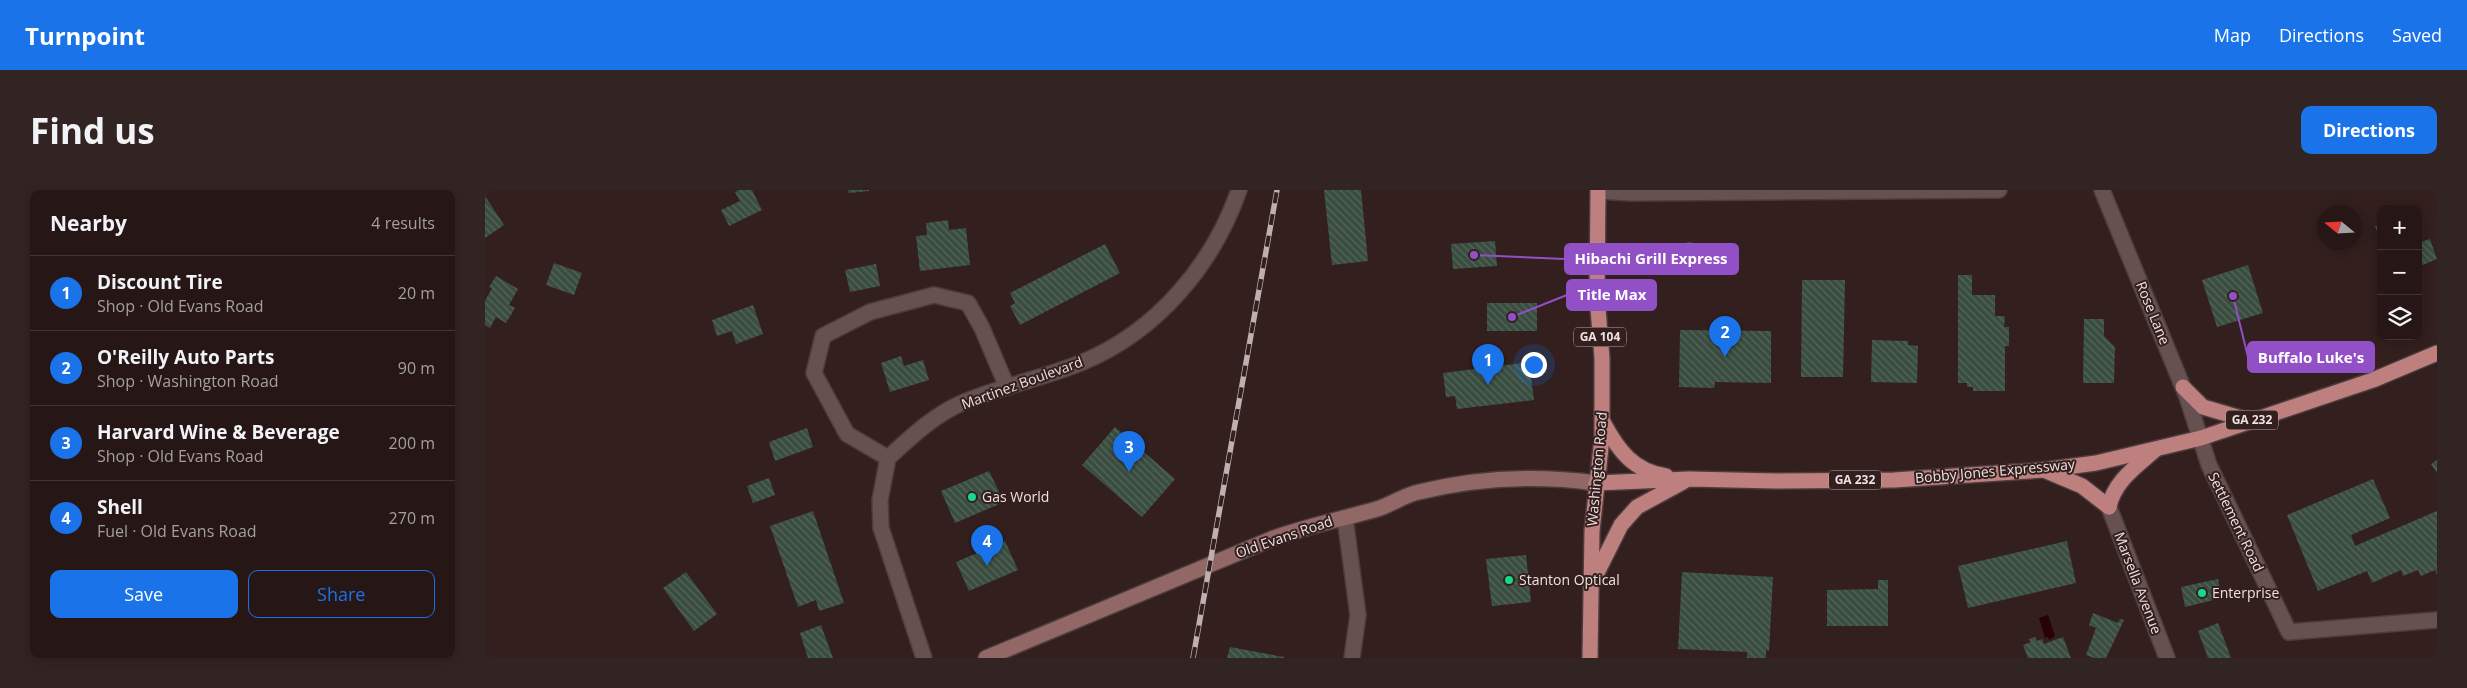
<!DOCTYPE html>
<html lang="en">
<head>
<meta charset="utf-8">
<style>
  body { margin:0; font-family:"Open Sans",sans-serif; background:#322423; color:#f1f3f6 }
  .controls { position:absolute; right:15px; top:15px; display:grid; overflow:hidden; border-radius:10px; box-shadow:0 2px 12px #0003 }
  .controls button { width:45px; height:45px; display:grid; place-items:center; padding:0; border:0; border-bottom:1px solid #423635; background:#261716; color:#f1f3f6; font:25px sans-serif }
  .compass { position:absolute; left:1832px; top:15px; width:45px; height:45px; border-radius:50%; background:#261716; box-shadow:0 2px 12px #0003; rotate:288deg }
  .you { position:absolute; left:1048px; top:174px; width:18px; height:18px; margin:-12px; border:4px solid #fff; border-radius:50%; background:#1a73e8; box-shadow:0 0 0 8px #1a73e833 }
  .badge { display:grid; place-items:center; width:32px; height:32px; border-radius:50%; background:#1a73e8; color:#fff; font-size:16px; font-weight:700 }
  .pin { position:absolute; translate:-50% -41px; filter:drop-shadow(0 1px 2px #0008) }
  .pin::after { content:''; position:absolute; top:26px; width:18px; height:15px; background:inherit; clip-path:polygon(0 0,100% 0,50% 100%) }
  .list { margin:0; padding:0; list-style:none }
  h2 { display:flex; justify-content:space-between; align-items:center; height:65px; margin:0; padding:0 20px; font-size:21px }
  h2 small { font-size:16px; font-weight:400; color:#a49fa1 }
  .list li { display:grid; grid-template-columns:32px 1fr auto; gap:15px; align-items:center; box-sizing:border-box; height:75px; padding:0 20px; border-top:1px solid #423635 }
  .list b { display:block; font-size:19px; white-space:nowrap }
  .list p { margin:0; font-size:16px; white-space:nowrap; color:#a49fa1 }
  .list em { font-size:16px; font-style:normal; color:#a49fa1 }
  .actions { display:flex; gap:10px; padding:15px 20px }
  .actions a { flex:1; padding:11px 0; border:1px solid #1a73e8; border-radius:10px; text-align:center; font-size:18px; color:#1a73e8 }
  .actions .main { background:#1a73e8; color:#fff }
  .icon { flex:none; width:28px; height:28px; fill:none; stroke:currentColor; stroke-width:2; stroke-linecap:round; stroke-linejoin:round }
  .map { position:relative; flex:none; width:1952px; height:468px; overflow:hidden; border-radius:10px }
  header { display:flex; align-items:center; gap:30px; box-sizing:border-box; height:70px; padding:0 25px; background:#1a73e8; color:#fff }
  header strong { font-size:24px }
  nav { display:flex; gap:28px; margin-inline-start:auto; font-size:18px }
  .intro { display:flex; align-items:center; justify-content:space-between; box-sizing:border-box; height:120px; padding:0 30px }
  h1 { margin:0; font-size:35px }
  .button { padding:12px 22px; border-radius:10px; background:#1a73e8; color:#fff; font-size:18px; font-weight:700 }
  main { display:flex; gap:30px; padding:0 30px }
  aside { flex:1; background:#261716; border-radius:10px; box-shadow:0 2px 12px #0003 }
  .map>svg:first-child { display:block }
  .water { fill:#2a0105 }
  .building { fill:url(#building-back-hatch) }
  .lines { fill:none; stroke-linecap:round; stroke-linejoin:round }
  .street-casing { stroke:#4c3c3c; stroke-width:18 }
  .secondary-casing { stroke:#4c3c3c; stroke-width:18 }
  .primary-casing { stroke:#4c3c3c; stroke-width:18 }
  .street { stroke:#675050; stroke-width:15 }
  .secondary { stroke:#926867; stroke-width:15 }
  .primary { stroke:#be7f7f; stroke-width:15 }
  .rail-casing { stroke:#bfb0af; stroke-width:5.5 }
  .rail { stroke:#321f1e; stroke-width:4; stroke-dasharray:11; stroke-linecap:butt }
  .poi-dot { fill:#17d989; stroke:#321f1e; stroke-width:2 }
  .labels { text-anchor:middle; stroke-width:4; stroke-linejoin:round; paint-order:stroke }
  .shield { fill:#321f1e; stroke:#b6a7a6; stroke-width:1 }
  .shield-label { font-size:12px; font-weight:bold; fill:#efe1e0 }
  .street-label { font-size:14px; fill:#efe1e0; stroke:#321f1e }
  .poi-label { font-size:14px; fill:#efe1e0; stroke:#321f1e; text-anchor:start }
  .leader { fill:none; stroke:#9250c6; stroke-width:2 }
  .callout-dot { fill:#9250c6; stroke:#321f1e; stroke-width:2 }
  .callout { fill:#9250c6; stroke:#9250c6; stroke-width:2 }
  .callout-label { font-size:15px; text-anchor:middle; font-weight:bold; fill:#fff }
</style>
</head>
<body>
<header>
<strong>Turnpoint</strong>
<nav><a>Map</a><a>Directions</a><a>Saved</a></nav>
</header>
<div class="intro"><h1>Find us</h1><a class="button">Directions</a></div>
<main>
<aside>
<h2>Nearby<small>4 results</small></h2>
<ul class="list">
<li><span class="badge">1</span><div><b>Discount Tire</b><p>Shop · Old Evans Road</p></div><em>20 m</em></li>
<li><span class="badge">2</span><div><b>O'Reilly Auto Parts</b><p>Shop · Washington Road</p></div><em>90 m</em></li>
<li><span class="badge">3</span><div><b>Harvard Wine &amp; Beverage</b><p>Shop · Old Evans Road</p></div><em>200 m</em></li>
<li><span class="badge">4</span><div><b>Shell</b><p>Fuel · Old Evans Road</p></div><em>270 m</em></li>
</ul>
<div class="actions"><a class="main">Save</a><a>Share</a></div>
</aside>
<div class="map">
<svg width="1952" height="468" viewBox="0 0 1952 468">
  <defs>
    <pattern id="building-back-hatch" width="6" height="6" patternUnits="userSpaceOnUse" patternTransform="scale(1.25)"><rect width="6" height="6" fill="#3a4d41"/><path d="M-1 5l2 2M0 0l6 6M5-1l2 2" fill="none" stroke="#57665c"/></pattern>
  </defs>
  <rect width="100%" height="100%" fill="#321f1e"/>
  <path class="water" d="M1563,425L1570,446L1564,450L1563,447L1560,448L1554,428Z"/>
  <g class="building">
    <path d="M254,0H267L277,20L244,36L236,20L255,11L250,2Z"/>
    <path d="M363,0H384V1L364,3Z"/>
    <path d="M839,0H876L883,71L847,75Z"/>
    <path d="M0,6L19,35L0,48Z"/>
    <path d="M463,30L464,40L481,38L485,75L435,81L431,46L442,45L441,33Z"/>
    <path d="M1896,34V50L1890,36Z"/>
    <path d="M1945,49L1952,69L1933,77V53Z"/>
    <path d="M1010,51L1012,76L968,79L966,54Z"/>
    <path d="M1202,52H1206L1212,58L1235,57V77H1218L1214,81L1174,79V54L1203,55Z"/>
    <path d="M620,54L635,83L535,135L525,116L530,113L525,103Z"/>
    <path d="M69,73L97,83L89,105L61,95Z"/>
    <path d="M391,74L395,96L365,102L360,80Z"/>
    <path d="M1763,75L1778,123L1732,137L1717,90Z"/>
    <path d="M1473,85H1487V105H1510V126H1520L1519,137H1524V156H1520V201H1488V197H1482V193H1473Z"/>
    <path d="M11,86L33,99L24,115L30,118L21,133L11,127L5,138L0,135V111L7,98L4,97Z"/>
    <path d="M1317,90H1360L1358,187H1316Z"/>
    <rect x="1002" y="113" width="50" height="28"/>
    <path d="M268,115L278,144L251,154L247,141L232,146L227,130Z"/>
    <path d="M1599,129H1619V146L1630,157L1629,193H1598Z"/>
    <path d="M1195,140L1286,141V193L1230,192L1229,198L1194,197Z"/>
    <path d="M1387,150L1423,151V155L1433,156L1432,193L1386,192Z"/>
    <path d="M416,166L419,176L438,170L444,190L405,202L396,173Z"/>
    <path d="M1044,172L1049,210L972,219L970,206L961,207L958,183Z"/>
    <path d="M630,237L690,289L657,327L597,275Z"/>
    <path d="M322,238L328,257L290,271L284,252Z"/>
    <path d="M1952,270V283L1946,274Z"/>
    <path d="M504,281L519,312L470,333L456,301Z"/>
    <path d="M284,288L290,305L268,313L262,296Z"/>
    <path d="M1888,289L1905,328L1866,345L1870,356L1952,321V385L1950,380L1936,386L1933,380L1918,386L1916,380L1887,393L1882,381L1833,401L1802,325Z"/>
    <path d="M328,321L359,413L334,421L331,410L313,417L285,336Z"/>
    <path d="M520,351L533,380L484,401L471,372Z"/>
    <path d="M1582,351L1591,393L1483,418L1473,376Z"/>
    <path d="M1041,365L1046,412L1007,416L1001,369Z"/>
    <path d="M201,382L232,424L209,441L178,398Z"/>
    <path d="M1197,382L1288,387L1284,461L1281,460V468H1262V462L1193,459Z"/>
    <path d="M1733,389L1737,408L1700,417L1696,397Z"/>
    <path d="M1393,390H1403V436H1342V400L1393,399Z"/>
    <path d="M1608,423L1633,433L1635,429L1639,430L1621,468H1609L1601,465L1611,438L1604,435Z"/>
    <path d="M1733,433L1746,468H1723L1713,441Z"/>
    <path d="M336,435L348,468H323L315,443Z"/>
    <path d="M1550,447L1552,451L1557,449L1559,454L1578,447L1586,468H1543L1538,455L1546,452L1544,449Z"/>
    <path d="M745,457L799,467V468H742Z"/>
  </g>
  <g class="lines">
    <defs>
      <g id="street">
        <path d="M1617,0L1702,207L1724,275L1804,442L1952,430"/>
        <path d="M1113,1L1146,3L1514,0"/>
        <path d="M403,268L362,244L329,183L338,146L385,122L449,105L483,113L497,138L522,197"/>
        <path d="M1624,317L1682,468"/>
        <path d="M860,328L873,425L867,468"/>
        <path d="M439,468L396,338L395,310L403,268C426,247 450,224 479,212C517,196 559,188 598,172C672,141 728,75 754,0"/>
      </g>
      <path id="secondary" d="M501,468L789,348C823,336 857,329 892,319C906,315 919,305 934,302C991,288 1053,285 1111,293"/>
      <g id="primary">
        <path d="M1698,197L1718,217L1766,231"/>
        <path d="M1118,232C1133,260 1148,281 1181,286"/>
        <path d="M1559,280L1597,296L1624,317"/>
        <path d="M1111,293L1204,289L1291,291L1409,290L1559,280L1611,273L1716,248L1888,190L1952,163"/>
        <path d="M1624,317C1629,291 1652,276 1670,260"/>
        <path d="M1108,391L1136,335L1152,317L1198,292"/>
        <path d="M1105,468L1107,341L1117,248V168L1112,106L1113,0"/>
      </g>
    </defs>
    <use href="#street" class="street-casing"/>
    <use href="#secondary" class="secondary-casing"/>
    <use href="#primary" class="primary-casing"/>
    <use href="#street" class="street"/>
    <use href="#secondary" class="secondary"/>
    <use href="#primary" class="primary"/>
    <defs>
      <path id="rail" d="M708,468L792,0"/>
    </defs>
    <use href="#rail" class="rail-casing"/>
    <use href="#rail" class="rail"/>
  </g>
  <g class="poi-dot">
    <circle cx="487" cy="307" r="5"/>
    <circle cx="1024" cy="390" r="5"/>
    <circle cx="1717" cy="403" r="5"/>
  </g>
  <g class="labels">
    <g class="shield">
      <rect x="1089" y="137.5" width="52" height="19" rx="4"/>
      <rect x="1741" y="220.5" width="52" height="19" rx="4"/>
      <rect x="1344" y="280.5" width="52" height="19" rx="4"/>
    </g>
    <g class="shield-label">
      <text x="1115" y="151">GA 104</text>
      <text x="1767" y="234">GA 232</text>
      <text x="1370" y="294">GA 232</text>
    </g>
    <g class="street-label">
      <text transform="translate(1668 123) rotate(68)" y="5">Rose Lane</text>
      <text transform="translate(537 193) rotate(-20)" y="5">Martinez Boulevard</text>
      <text transform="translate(1112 279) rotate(-85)" y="5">Washington Road</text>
      <text transform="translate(1510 281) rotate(-5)" y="5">Bobby Jones Expressway</text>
      <text transform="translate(1751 332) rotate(64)" y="5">Settlement Road</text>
      <text transform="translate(799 347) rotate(-19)" y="5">Old Evans Road</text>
      <text transform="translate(1653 393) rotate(69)" y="5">Marsella Avenue</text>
    </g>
    <g class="poi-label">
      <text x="497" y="312">Gas World</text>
      <text x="1034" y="395">Stanton Optical</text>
      <text x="1727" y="408">Enterprise</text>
    </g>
  </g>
  <path class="leader" d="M989 65L1080 69M1027 127L1082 105M1748 106L1763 167"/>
  <g class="callout-dot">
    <circle cx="989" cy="65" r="5"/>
    <circle cx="1027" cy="127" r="5"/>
    <circle cx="1748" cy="106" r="5"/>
  </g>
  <g class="callout">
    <rect x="1080" y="54" width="173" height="30" rx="5"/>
    <rect x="1082" y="90" width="89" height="30" rx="5"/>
    <rect x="1763" y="152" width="126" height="30" rx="5"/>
  </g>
  <g class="callout-label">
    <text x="1166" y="74">Hibachi Grill Express</text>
    <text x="1127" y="110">Title Max</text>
    <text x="1826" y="173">Buffalo Luke's</text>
  </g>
</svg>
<div class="controls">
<button>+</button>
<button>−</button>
<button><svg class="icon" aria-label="layers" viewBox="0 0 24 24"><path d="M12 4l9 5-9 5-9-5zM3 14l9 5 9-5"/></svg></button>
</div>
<svg class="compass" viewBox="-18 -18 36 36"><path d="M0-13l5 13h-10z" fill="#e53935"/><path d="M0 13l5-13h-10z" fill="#a49fa1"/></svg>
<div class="you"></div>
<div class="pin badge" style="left:1003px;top:195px">1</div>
<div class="pin badge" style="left:1240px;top:167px">2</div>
<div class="pin badge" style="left:644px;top:282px">3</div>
<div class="pin badge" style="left:502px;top:376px">4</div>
</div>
</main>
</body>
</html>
